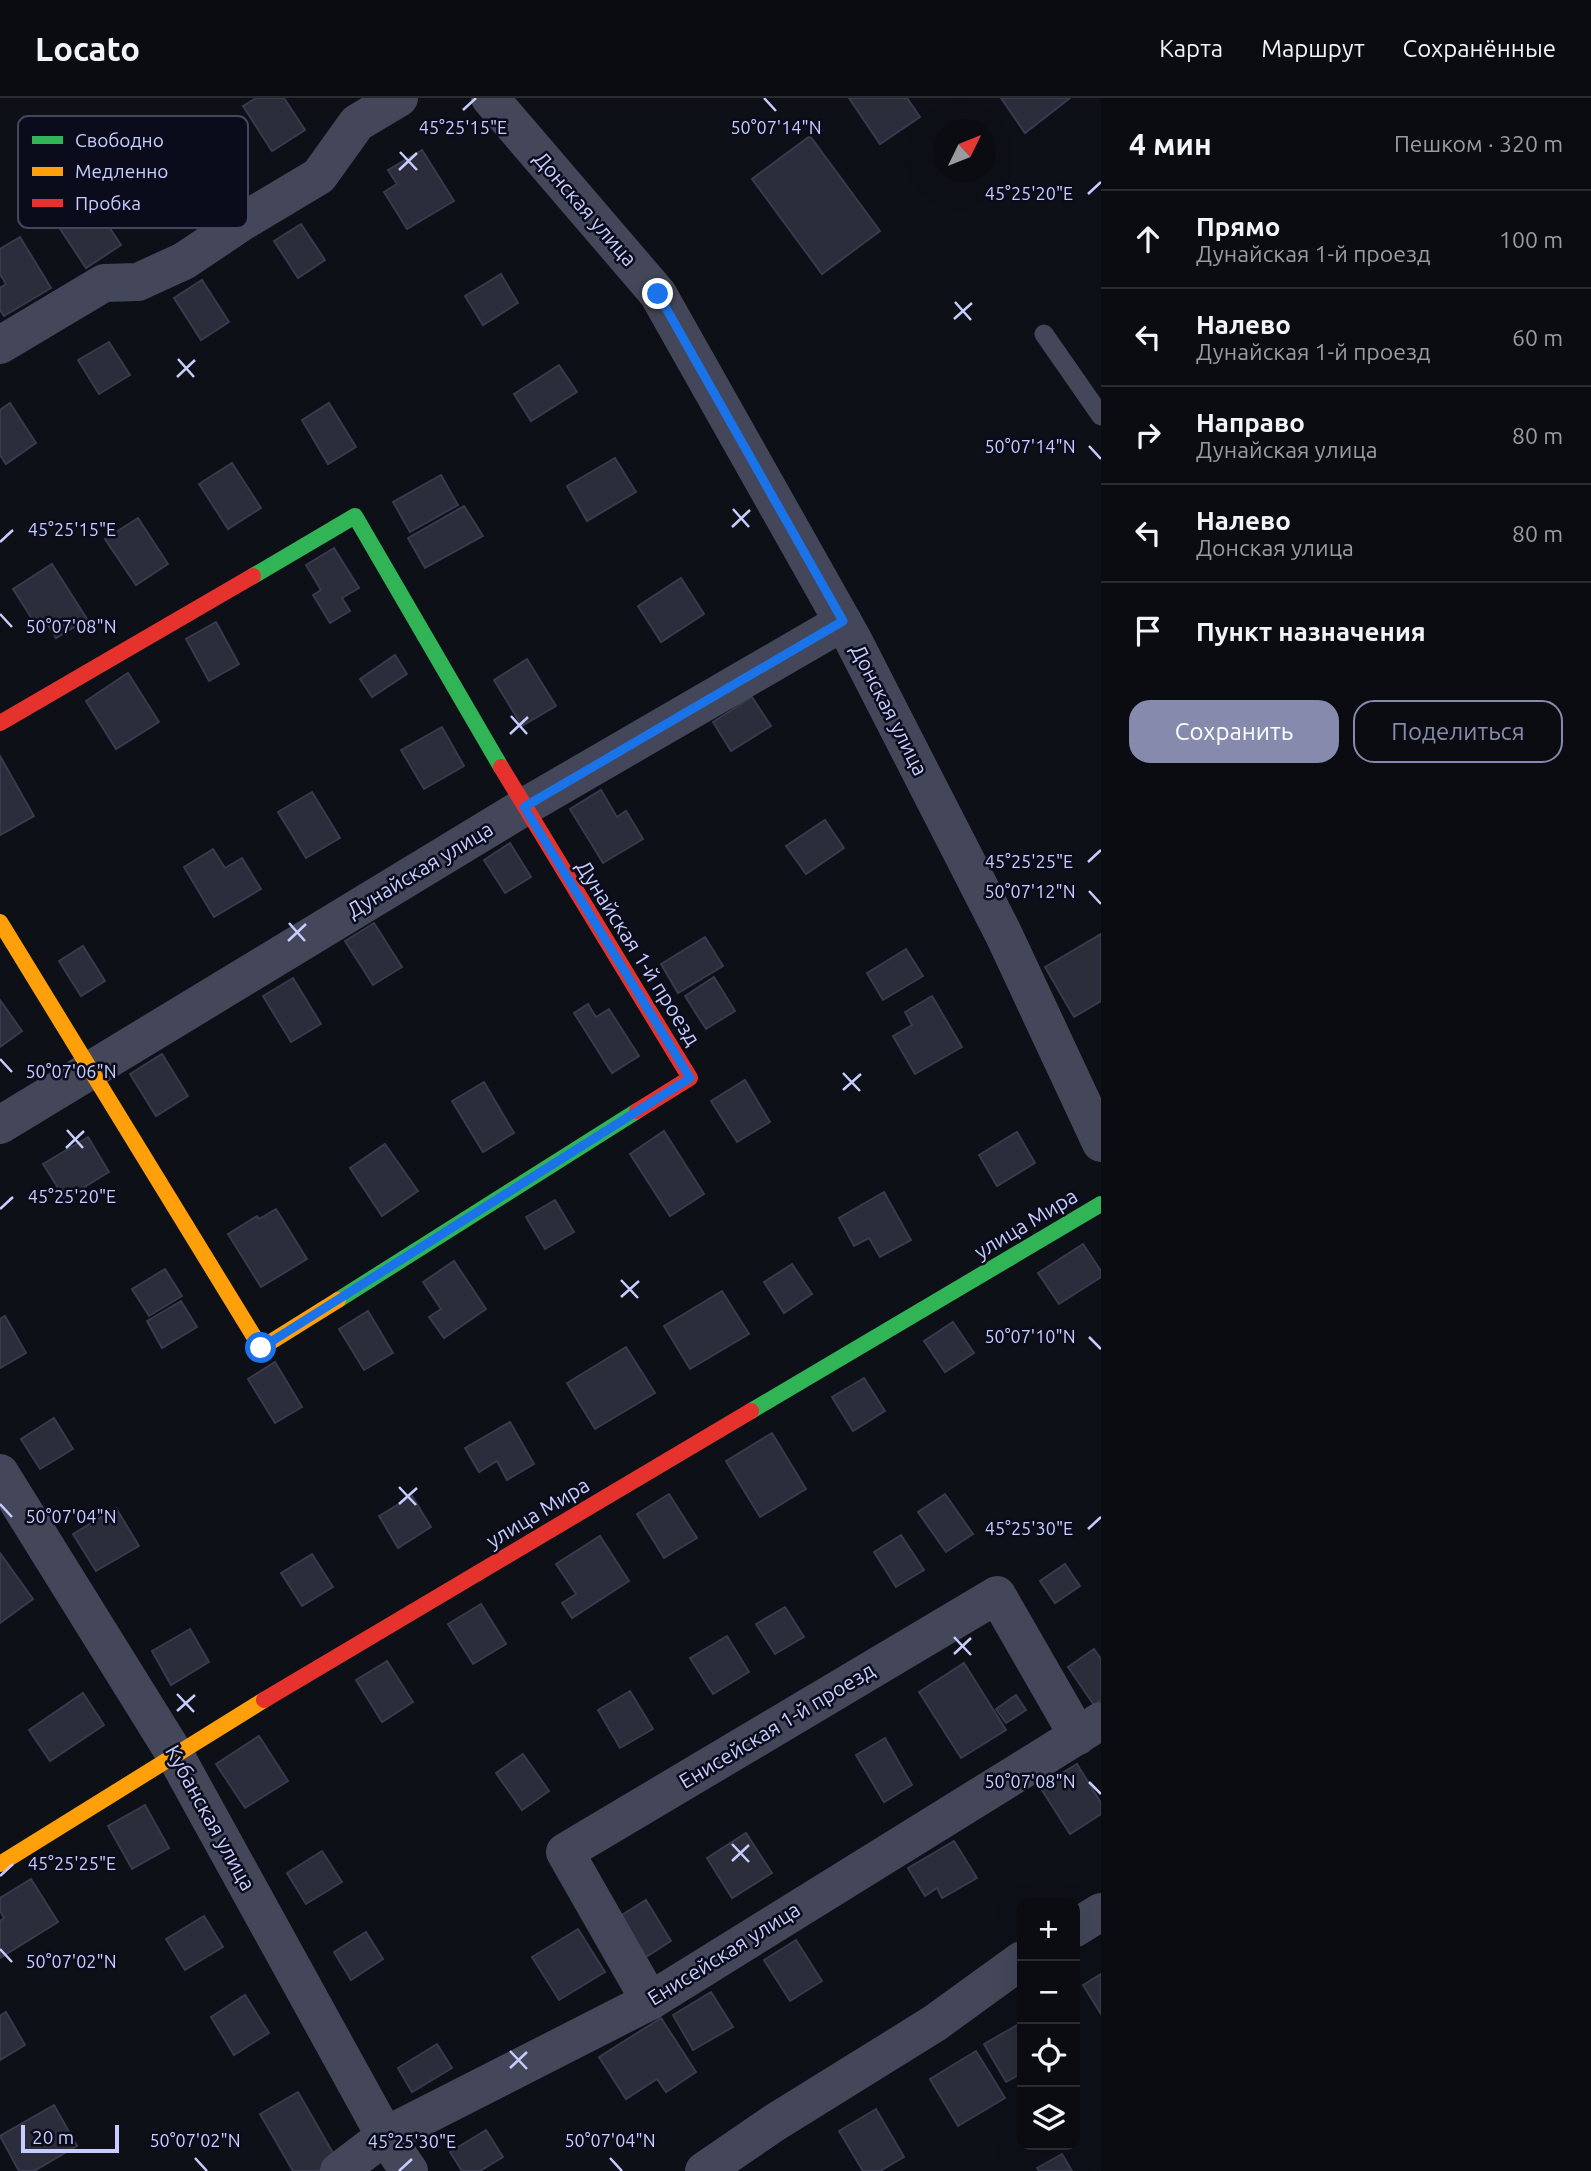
<!DOCTYPE html>
<html lang="ru">
<head>
<meta charset="utf-8">
<style>
  body { margin:0; font-family:Ubuntu,sans-serif; background:#181a20; color:#f1f3f6 }
  .controls { position:absolute; right:21px; bottom:21px; display:grid; overflow:hidden; border-radius:14px; box-shadow:0 7px 28px #0002 }
  .controls button { width:63px; height:63px; display:grid; place-items:center; padding:0; border:0; border-bottom:2px solid #2a2c32; background:#0a0c12; color:#f1f3f6; font:35px sans-serif }
  .compass { position:absolute; left:933px; top:21px; width:63px; height:63px; border-radius:50%; background:#0a0c12; box-shadow:0 7px 28px #0002; rotate:47deg }
  .scale { position:absolute; left:21px; bottom:18px; width:98px; box-sizing:border-box; padding-left:7px; border:4px solid #c7cdfe; border-top:0; font-size:19px; line-height:24px; white-space:nowrap; color:#c7cdfe; -webkit-text-stroke:5px #0b0c1b; paint-order:stroke }
  .stop { position:absolute; width:21px; height:21px; margin:-16px; border:5px solid #1a73e8; border-radius:50%; background:#fff }
  .stop.end { background:#1a73e8; border-color:#fff; box-shadow:0 2px 7px #0008 }
  .list { margin:0; padding:0; list-style:none }
  h2 { display:flex; justify-content:space-between; align-items:center; height:91px; margin:0; padding:0 28px; font-size:30px }
  h2 small { font-size:23px; font-weight:400; color:#999b9f }
  .list li { display:grid; grid-template-columns:46px 1fr auto; gap:21px; align-items:center; box-sizing:border-box; height:98px; padding:0 28px; border-top:2px solid #2a2c32 }
  .list b { display:block; font-size:26px; white-space:nowrap }
  .list p { margin:0; font-size:23px; white-space:nowrap; color:#999b9f }
  .list em { font-size:23px; font-style:normal; color:#999b9f }
  .actions { display:flex; gap:14px; padding:21px 28px }
  .actions a { flex:1; padding:16px 0; border:2px solid #868bae; border-radius:21px; text-align:center; font-size:24px; color:#868bae }
  .actions .main { background:#868bae; color:#fff }
  .icon { flex:none; width:38px; height:38px; fill:none; stroke:currentColor; stroke-width:2; stroke-linecap:round; stroke-linejoin:round }
  .map { position:relative; flex:none; width:1101px; height:2073px; overflow:hidden }
  header { display:flex; align-items:center; gap:42px; box-sizing:border-box; height:98px; padding:0 35px; background:#0a0c12; border-bottom:2px solid #2a2c32 }
  header strong { font-size:33px }
  nav { display:flex; gap:38px; margin-inline-start:auto; font-size:24px }
  main { display:flex }
  aside { flex:1; background:#0a0c12 }
  .map>svg:first-child { display:block }
  .building { fill:#2b2d3b; stroke:#383a4d; stroke-width:2 }
  .lines { fill:none; stroke-linecap:round; stroke-linejoin:round }
  .lane { stroke:#444759; stroke-width:19 }
  .street { stroke:#444759; stroke-width:38 }
  .fast { stroke:#30b455; stroke-width:16 }
  .slow { stroke:#ff9f0a; stroke-width:16 }
  .jam { stroke:#e5322d; stroke-width:16 }
  .route { stroke:#1a73e8; stroke-width:9 }
  .ticks { fill:none; stroke:#c7cdfe; stroke-width:2.5 }
  .labels { text-anchor:middle; stroke-width:5; stroke-linejoin:round; paint-order:stroke }
  .street-label { font-size:21px; fill:#c7cdfe; stroke:#0b0c1b }
  .key { fill:#0b0c1b; stroke:#43465f; stroke-width:2 }
  .key-label { font-size:19px; fill:#c7cdfe }
  .ticks-label { font-size:18px; text-anchor:middle; fill:#c7cdfe; stroke:#0b0c1b; stroke-width:5; stroke-linejoin:round; paint-order:stroke }
</style>
</head>
<body>
<header>
<strong>Locato</strong>
<nav><a>Карта</a><a>Маршрут</a><a>Сохранённые</a></nav>
</header>
<main>
<div class="map">
<svg width="1101" height="2073" viewBox="0 0 1101 2073">
  <rect width="100%" height="100%" fill="#0e1018"/>
  <g class="building">
    <path d="M256,0H284L305,32L272,53L243,8Z"/>
    <path d="M849,0H907L920,19L880,46Z"/>
    <path d="M1001,0H1070L1025,35Z"/>
    <path d="M810,38L880,133L822,176L752,81Z"/>
    <path d="M422,52L454,103L407,131L384,94L397,86L388,72Z"/>
    <path d="M84,91L121,147L86,170L49,114Z"/>
    <path d="M301,126L325,162L298,180L274,143Z"/>
    <path d="M20,139L51,190L4,218L0,212V190L6,186L0,176V151Z"/>
    <path d="M501,176L518,205L483,227L465,198Z"/>
    <path d="M202,182L229,224L201,242L174,200Z"/>
    <path d="M109,244L130,277L99,296L78,262Z"/>
    <path d="M559,267L577,294L531,323L514,296Z"/>
    <path d="M10,305L36,345L6,366L0,357V312Z"/>
    <path d="M329,305L356,349L328,366L302,322Z"/>
    <path d="M615,360L636,394L587,423L567,388Z"/>
    <path d="M232,365L261,410L228,431L199,386Z"/>
    <path d="M441,377L458,407L410,434L393,404Z"/>
    <path d="M464,408L483,438L425,470L408,440Z"/>
    <path d="M138,420L168,466L136,487L105,441Z"/>
    <path d="M334,450L359,490L342,500L350,513L330,525L313,497L321,492L306,467Z"/>
    <path d="M52,466L87,521L56,540L45,522L36,527L13,491Z"/>
    <path d="M681,480L704,516L661,544L638,508Z"/>
    <path d="M216,524L239,566L209,583L186,541Z"/>
    <path d="M395,557L407,576L372,599L360,581Z"/>
    <path d="M527,561L556,608L522,628L494,582Z"/>
    <path d="M128,575L159,624L116,651L86,603Z"/>
    <path d="M752,599L771,628L731,653L713,624Z"/>
    <path d="M442,629L464,668L424,691L401,652Z"/>
    <path d="M0,658L34,718L0,737Z"/>
    <path d="M601,692L617,719L626,713L643,741L603,765L570,711Z"/>
    <path d="M312,694L340,740L306,760L278,714Z"/>
    <path d="M825,722L844,750L806,776L786,748Z"/>
    <path d="M510,745L531,779L505,795L484,762Z"/>
    <path d="M213,751L225,770L242,760L261,791L214,819L184,769Z"/>
    <path d="M374,825L402,869L373,887L345,843Z"/>
    <path d="M1101,836V903L1074,919L1045,869Z"/>
    <path d="M705,839L723,868L678,895L661,866Z"/>
    <path d="M83,848L105,883L81,898L59,863Z"/>
    <path d="M906,851L923,878L883,902L867,875Z"/>
    <path d="M714,879L735,913L706,931L685,898Z"/>
    <path d="M293,880L321,926L291,944L263,898Z"/>
    <path d="M932,898L962,949L915,976L893,938L912,927L905,914Z"/>
    <path d="M0,902L22,933L0,949Z"/>
    <path d="M588,906L596,919L609,911L639,958L612,975L574,915Z"/>
    <path d="M162,956L188,998L156,1018L130,976Z"/>
    <path d="M745,982L770,1024L737,1044L711,1003Z"/>
    <path d="M484,984L514,1035L483,1054L452,1003Z"/>
    <path d="M664,1033L704,1096L670,1118L630,1056Z"/>
    <path d="M1017,1034L1035,1065L997,1088L979,1057Z"/>
    <path d="M88,1039L109,1074L65,1101L43,1066Z"/>
    <path d="M385,1046L418,1093L382,1118L350,1070Z"/>
    <path d="M884,1094L911,1142L880,1159L869,1140L854,1148L839,1120Z"/>
    <path d="M555,1102L574,1134L545,1151L526,1119Z"/>
    <path d="M276,1111L307,1161L261,1189L228,1136L257,1118L259,1121Z"/>
    <path d="M1083,1146L1101,1173V1179L1059,1206L1038,1175Z"/>
    <path d="M454,1163L486,1211L444,1240L429,1219L441,1211L423,1184Z"/>
    <path d="M792,1166L812,1196L784,1215L764,1184Z"/>
    <path d="M165,1171L182,1198L149,1218L132,1191Z"/>
    <path d="M722,1193L749,1236L690,1271L664,1228Z"/>
    <path d="M181,1203L197,1229L162,1250L147,1223Z"/>
    <path d="M368,1213L393,1255L364,1272L339,1231Z"/>
    <path d="M5,1218L26,1255L0,1270V1221Z"/>
    <path d="M953,1224L974,1255L945,1274L924,1243Z"/>
    <path d="M626,1249L655,1295L595,1331L567,1285Z"/>
    <path d="M275,1264L302,1309L275,1325L248,1281Z"/>
    <path d="M864,1280L885,1313L853,1333L832,1299Z"/>
    <path d="M54,1320L73,1351L40,1371L21,1341Z"/>
    <path d="M510,1324L534,1366L507,1382L497,1363L479,1374L465,1350Z"/>
    <path d="M772,1335L806,1391L760,1419L726,1363Z"/>
    <path d="M669,1396L697,1440L664,1460L637,1416Z"/>
    <path d="M945,1396L973,1436L946,1454L918,1414Z"/>
    <path d="M412,1398L431,1429L398,1450L379,1418Z"/>
    <path d="M116,1410L139,1448L96,1473L73,1436Z"/>
    <path d="M901,1437L924,1472L896,1489L874,1454Z"/>
    <path d="M600,1438L629,1483L572,1520L562,1505L576,1496L556,1466Z"/>
    <path d="M0,1455L33,1501L0,1525Z"/>
    <path d="M312,1456L333,1489L302,1508L281,1475Z"/>
    <path d="M1065,1466L1080,1488L1055,1505L1040,1483Z"/>
    <path d="M481,1506L506,1546L473,1566L448,1526Z"/>
    <path d="M785,1509L804,1539L775,1556L756,1526Z"/>
    <path d="M190,1531L209,1564L171,1587L152,1553Z"/>
    <path d="M727,1538L749,1574L713,1596L690,1560Z"/>
    <path d="M1094,1551L1101,1561V1602L1094,1607L1068,1569Z"/>
    <path d="M387,1563L413,1604L382,1624L356,1582Z"/>
    <path d="M964,1565L1006,1632L961,1660L919,1594Z"/>
    <path d="M630,1593L653,1631L620,1650L598,1612Z"/>
    <path d="M83,1595L104,1627L50,1663L29,1632Z"/>
    <path d="M1016,1597L1026,1612L1006,1625L996,1611Z"/>
    <path d="M259,1638L288,1683L245,1710L216,1666Z"/>
    <path d="M885,1640L912,1687L884,1704L856,1657Z"/>
    <path d="M523,1656L549,1693L522,1712L496,1675Z"/>
    <path d="M1077,1666L1101,1705V1716L1070,1736L1040,1689Z"/>
    <path d="M145,1707L169,1750L132,1771L108,1728Z"/>
    <path d="M746,1735L772,1775L732,1800L707,1760Z"/>
    <path d="M954,1743L977,1780L942,1800L937,1790L925,1798L908,1770Z"/>
    <path d="M322,1753L342,1784L306,1806L287,1775Z"/>
    <path d="M31,1781L58,1824L0,1860V1823L4,1820L0,1813V1800Z"/>
    <path d="M646,1802L671,1843L638,1864L612,1823Z"/>
    <path d="M204,1818L223,1849L185,1872L166,1841Z"/>
    <path d="M578,1831L605,1874L559,1902L532,1859Z"/>
    <path d="M366,1834L383,1861L351,1882L334,1854Z"/>
    <path d="M796,1842L822,1883L790,1903L764,1862Z"/>
    <path d="M1101,1876V1916L1083,1887Z"/>
    <path d="M711,1894L733,1929L693,1952L673,1917Z"/>
    <path d="M245,1897L269,1935L234,1957L211,1919Z"/>
    <path d="M6,1914L25,1947L0,1962V1918Z"/>
    <path d="M661,1920L696,1974L666,1994L657,1981L626,2001L599,1959Z"/>
    <path d="M1019,1926L1022,1932V1975L1006,1984L984,1946Z"/>
    <path d="M437,1946L452,1970L412,1994L398,1970Z"/>
    <path d="M976,1953L1005,2000L958,2028L930,1981Z"/>
    <path d="M298,1994L337,2062L318,2073H293L260,2016Z"/>
    <path d="M54,2007L77,2048L34,2073H19L0,2038Z"/>
    <path d="M876,2011L904,2059L880,2073H863L839,2033Z"/>
    <path d="M486,2032L503,2059L480,2073H462L450,2054Z"/>
    <path d="M1062,2056L1072,2073H1039L1037,2070Z"/>
  </g>
  <g class="lines">
    <path class="lane" d="M1044,236L1101,318"/>
    <g class="street">
      <path d="M490,0L658,196L852,540L1003,835L1101,1045"/>
      <path d="M0,247L104,185L138,184L184,163L242,124L319,78L357,25L399,0"/>
      <path d="M0,1027L524,709L843,524"/>
      <path d="M0,1375L174,1655L385,2038L409,2073"/>
      <path d="M1075,1830L1101,1814"/>
      <path d="M650,1903L565,1754L997,1497L1078,1638"/>
      <path d="M339,2073L385,2038L650,1903L1101,1623"/>
      <path d="M704,2073L774,2025L935,1925L1022,1862"/>
    </g>
    <g class="fast">
      <path d="M253,478L355,418L501,669"/>
      <path d="M338,1202L637,1013"/>
      <path d="M751,1313L1101,1106"/>
    </g>
    <g class="slow">
      <path d="M0,824L261,1250L338,1202"/>
      <path d="M0,1766L264,1602"/>
    </g>
    <g class="jam">
      <path d="M0,625L253,478"/>
      <path d="M501,669L690,980L637,1013"/>
      <path d="M264,1602L751,1313"/>
    </g>
  </g>
  <g class="lines">
    <path class="route" d="M261,1250L690,980L524,709L843,523L658,196"/>
  </g>
  <path class="ticks" d="M764,0L776,13M463,12L476,0M400,54L417,72M399,72L417,55M1088,96L1101,84M955,204L971,222M954,221L972,205M178,261L194,279M177,279L195,262M1089,348L1101,361M733,411L749,429M732,429L750,412M0,444L13,432M0,516L12,529M511,618L527,636M510,636L528,619M1088,764L1101,752M1089,793L1101,806M289,825L305,843M288,843L306,826M0,961L12,974M843,975L860,993M843,992L861,976M67,1032L83,1050M66,1050L84,1033M0,1111L13,1099M621,1182L638,1200M621,1199L639,1183M1089,1239L1101,1251M399,1389L416,1407M0,1406L12,1419M399,1406L417,1390M1088,1431L1101,1419M954,1539L971,1557M954,1556L971,1540M177,1596L194,1614M177,1613L195,1597M1089,1684L1101,1696M732,1746L749,1764M732,1763L749,1747M0,1778L13,1766M0,1851L12,1864M510,1953L527,1971M510,1970L527,1954M195,2060L207,2073M610,2060L622,2073M399,2073L412,2061"/>
  <g class="labels">
    <g class="street-label">
      <text transform="translate(585 111) rotate(49)" y="7">Донская улица</text>
      <text transform="translate(889 612) rotate(63)" y="7">Донская улица</text>
      <text transform="translate(420 772) rotate(-31)" y="7">Дунайская улица</text>
      <text transform="translate(638 855) rotate(58)" y="7">Дунайская 1-й проезд</text>
      <text transform="translate(1026 1126) rotate(-31)" y="7">улица Мира</text>
      <text transform="translate(538 1415) rotate(-31)" y="7">улица Мира</text>
      <text transform="translate(777 1628) rotate(-31)" y="7">Енисейская 1-й проезд</text>
      <text transform="translate(210 1720) rotate(61)" y="7">Кубанская улица</text>
      <text transform="translate(724 1856) rotate(-32)" y="7">Енисейская улица</text>
    </g>
  </g>
  <rect x="18" y="18" width="230" height="112" rx="10" class="key"/>
  <rect x="32" y="38" width="31" height="8" fill="#30b455"/>
  <rect x="32" y="69" width="31" height="9" fill="#ff9f0a"/>
  <rect x="32" y="101" width="31" height="8" fill="#e5322d"/>
  <g class="key-label">
    <text x="75" y="49">Свободно</text>
    <text x="75" y="80">Медленно</text>
    <text x="75" y="112">Пробка</text>
  </g>
  <g class="ticks-label">
    <text x="463" y="36">45°25'15"E</text>
    <text x="776" y="36">50°07'14"N</text>
    <text x="1029" y="102">45°25'20"E</text>
    <text x="1030" y="355">50°07'14"N</text>
    <text x="72" y="438">45°25'15"E</text>
    <text x="71" y="535">50°07'08"N</text>
    <text x="1029" y="770">45°25'25"E</text>
    <text x="1030" y="800">50°07'12"N</text>
    <text x="71" y="980">50°07'06"N</text>
    <text x="72" y="1105">45°25'20"E</text>
    <text x="1030" y="1245">50°07'10"N</text>
    <text x="71" y="1425">50°07'04"N</text>
    <text x="1029" y="1437">45°25'30"E</text>
    <text x="1030" y="1690">50°07'08"N</text>
    <text x="72" y="1772">45°25'25"E</text>
    <text x="71" y="1870">50°07'02"N</text>
    <text x="195" y="2049">50°07'02"N</text>
    <text x="610" y="2049">50°07'04"N</text>
    <text x="412" y="2050">45°25'30"E</text>
  </g>
</svg>
<div class="controls">
<button>+</button>
<button>−</button>
<button><svg class="icon" aria-label="locate" viewBox="0 0 24 24"><circle cx="12" cy="12" r="6"/><path d="M12 2v4M12 18v4M2 12h4M18 12h4"/></svg></button>
<button><svg class="icon" aria-label="layers" viewBox="0 0 24 24"><path d="M12 4l9 5-9 5-9-5zM3 14l9 5 9-5"/></svg></button>
</div>
<svg class="compass" viewBox="-18 -18 36 36"><path d="M0-13l5 13h-10z" fill="#e53935"/><path d="M0 13l5-13h-10z" fill="#999b9f"/></svg>
<div class="scale">20 m</div>
<div class="stop" style="left:261px;top:1250px"></div>
<div class="stop end" style="left:658px;top:196px"></div>
</div>
<aside>
<h2>4 мин<small>Пешком · 320 m</small></h2>
<ul class="list">
<li><svg class="icon" aria-label="ahead" viewBox="0 0 24 24"><path d="M12 20V5M6 11l6-6 6 6"/></svg><div><b>Прямо</b><p>Дунайская 1-й проезд</p></div><em>100 m</em></li>
<li><svg class="icon" aria-label="left" viewBox="0 0 24 24"><path d="M17 20v-9H6M10 6l-5 5 5 5"/></svg><div><b>Налево</b><p>Дунайская 1-й проезд</p></div><em>60 m</em></li>
<li><svg class="icon" aria-label="right" viewBox="0 0 24 24"><path d="M7 20v-9h11M14 6l5 5-5 5"/></svg><div><b>Направо</b><p>Дунайская улица</p></div><em>80 m</em></li>
<li><svg class="icon" aria-label="left" viewBox="0 0 24 24"><path d="M17 20v-9H6M10 6l-5 5 5 5"/></svg><div><b>Налево</b><p>Донская улица</p></div><em>80 m</em></li>
<li><svg class="icon" aria-label="arrive" viewBox="0 0 24 24"><path d="M6 21V4h12l-3 4 3 4H6"/></svg><div><b>Пункт назначения</b></div></li>
</ul>
<div class="actions"><a class="main">Сохранить</a><a>Поделиться</a></div>
</aside>
</main>
</body>
</html>
